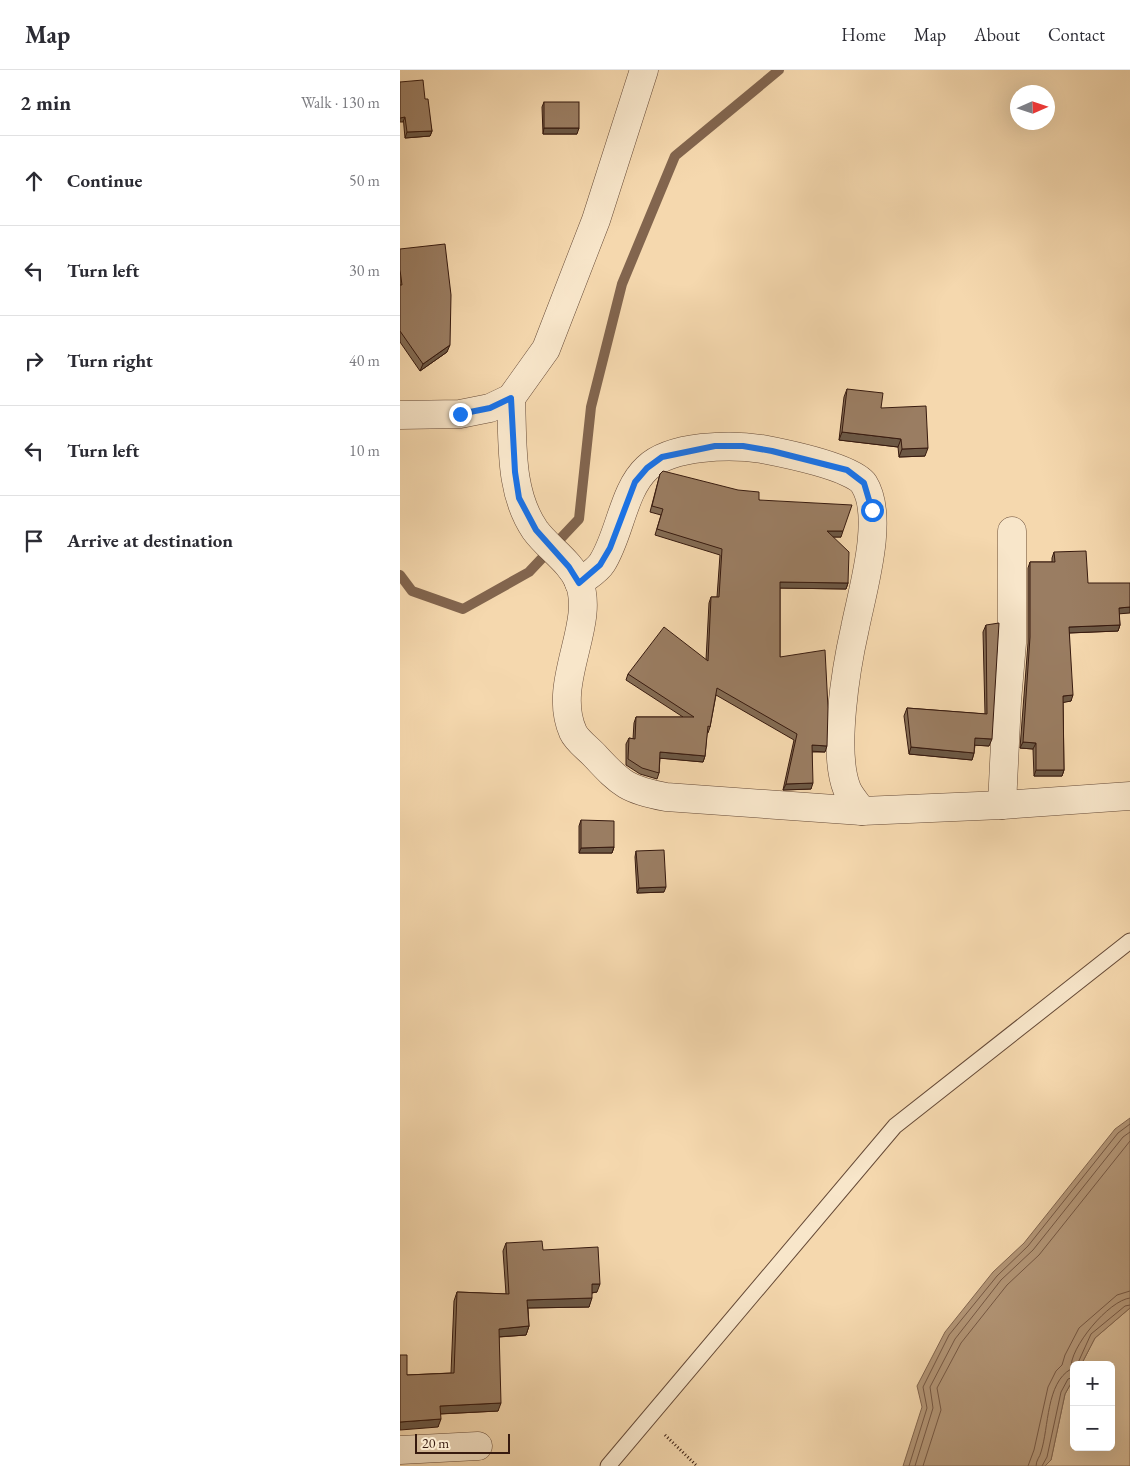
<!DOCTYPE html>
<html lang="en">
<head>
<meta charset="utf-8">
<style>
  body { margin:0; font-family:"EB Garamond",serif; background:#f7f7f7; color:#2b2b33 }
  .controls { position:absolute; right:15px; bottom:15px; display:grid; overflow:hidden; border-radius:8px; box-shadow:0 5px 20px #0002 }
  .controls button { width:45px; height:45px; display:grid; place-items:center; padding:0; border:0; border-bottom:1px solid #e1e1e2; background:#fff; color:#2b2b33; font:25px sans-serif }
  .compass { position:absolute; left:610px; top:15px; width:45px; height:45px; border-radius:50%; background:#fff; box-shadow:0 5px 20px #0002; rotate:87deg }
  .scale { position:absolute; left:15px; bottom:12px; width:95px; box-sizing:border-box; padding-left:5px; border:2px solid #371a0f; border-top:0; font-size:14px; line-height:18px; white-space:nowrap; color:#371a0f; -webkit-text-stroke:4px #f8e6ca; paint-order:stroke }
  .stop { position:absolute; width:15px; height:15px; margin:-11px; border:4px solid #1a73e8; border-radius:50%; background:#fff }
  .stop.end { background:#1a73e8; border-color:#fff; box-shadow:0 1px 5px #0008 }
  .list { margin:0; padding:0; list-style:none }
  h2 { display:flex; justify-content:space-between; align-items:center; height:65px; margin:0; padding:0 20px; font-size:21px }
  h2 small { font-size:16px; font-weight:400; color:#7c7c81 }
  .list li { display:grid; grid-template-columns:32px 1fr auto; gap:15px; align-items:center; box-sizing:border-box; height:90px; padding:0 20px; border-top:1px solid #e1e1e2 }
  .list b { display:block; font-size:19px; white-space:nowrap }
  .list em { font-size:16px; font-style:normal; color:#7c7c81 }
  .icon { flex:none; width:28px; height:28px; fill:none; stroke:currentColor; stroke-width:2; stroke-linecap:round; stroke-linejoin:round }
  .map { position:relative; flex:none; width:730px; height:1396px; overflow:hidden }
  header { display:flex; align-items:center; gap:30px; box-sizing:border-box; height:70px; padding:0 25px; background:#fff; border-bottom:1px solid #e1e1e2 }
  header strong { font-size:24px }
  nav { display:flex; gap:28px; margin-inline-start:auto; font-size:18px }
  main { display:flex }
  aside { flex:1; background:#fff }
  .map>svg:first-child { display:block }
  .green { fill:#d5b893; stroke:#866951 }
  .water { fill:#b49778; stroke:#82654e }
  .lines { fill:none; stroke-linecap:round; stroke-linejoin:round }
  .shore { stroke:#765844; stroke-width:1 }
  .stream { stroke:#82654e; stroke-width:10 }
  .lane-casing { stroke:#664a37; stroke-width:17 }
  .street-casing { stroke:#664a37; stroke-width:29 }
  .path { stroke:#371a0f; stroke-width:3; stroke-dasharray:1 2.5; stroke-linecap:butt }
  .lane { stroke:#f8e6ca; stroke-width:15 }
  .street { stroke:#f8e6ca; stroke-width:28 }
  .wall { fill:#846c54; stroke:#371a0f }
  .shaded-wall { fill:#6c5845; stroke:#371a0f }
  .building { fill:#9a7d62; stroke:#371a0f }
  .route { stroke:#1a73e8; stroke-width:6 }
</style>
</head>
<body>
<header>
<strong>Map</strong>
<nav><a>Home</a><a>Map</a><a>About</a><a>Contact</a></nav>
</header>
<main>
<aside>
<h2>2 min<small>Walk · 130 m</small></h2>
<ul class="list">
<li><svg class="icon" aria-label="ahead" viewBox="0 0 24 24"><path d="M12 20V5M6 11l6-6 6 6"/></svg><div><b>Continue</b></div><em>50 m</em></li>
<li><svg class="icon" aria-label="left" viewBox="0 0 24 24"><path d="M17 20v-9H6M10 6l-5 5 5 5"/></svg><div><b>Turn left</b></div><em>30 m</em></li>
<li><svg class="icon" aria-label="right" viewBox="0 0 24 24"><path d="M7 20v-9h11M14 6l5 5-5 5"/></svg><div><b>Turn right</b></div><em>40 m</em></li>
<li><svg class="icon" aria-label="left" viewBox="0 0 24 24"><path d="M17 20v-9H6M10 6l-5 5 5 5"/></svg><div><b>Turn left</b></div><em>10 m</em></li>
<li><svg class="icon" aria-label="arrive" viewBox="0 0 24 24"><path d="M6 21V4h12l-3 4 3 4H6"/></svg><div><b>Arrive at destination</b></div></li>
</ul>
</aside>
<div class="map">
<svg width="730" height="1396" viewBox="0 0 730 1396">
  <rect width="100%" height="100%" fill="#f5d8ae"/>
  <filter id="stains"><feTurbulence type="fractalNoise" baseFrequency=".004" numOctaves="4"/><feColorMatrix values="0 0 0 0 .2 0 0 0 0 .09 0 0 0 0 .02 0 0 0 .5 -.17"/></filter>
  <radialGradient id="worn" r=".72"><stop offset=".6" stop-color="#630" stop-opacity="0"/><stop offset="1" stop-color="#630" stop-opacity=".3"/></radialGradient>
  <path class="green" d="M730,1238V1396H645L651,1390L665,1324L674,1308V1377H711V1295H681L695,1268Z"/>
  <path class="water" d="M730,1048V1238L695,1268L681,1295H674V1308L665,1324L651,1390L645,1396H503L522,1337L517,1316L545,1262L593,1202L624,1173L715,1059Z"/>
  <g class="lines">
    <g class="shore">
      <path d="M677,1295L691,1264L725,1236L730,1235"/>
      <path d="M509,1396L527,1338L523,1317L549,1265L597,1206L628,1176L718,1063L730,1054"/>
      <path d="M515,1396L533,1338L530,1317L555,1269L601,1210L633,1180L723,1067L730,1062"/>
      <path d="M523,1396L541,1340L537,1318L561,1273L607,1215L639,1185L730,1071"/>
      <path d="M628,1396L634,1380L648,1317L656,1301L662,1295L665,1285L679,1258L717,1225L730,1221"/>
      <path d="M636,1396C636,1390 640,1387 641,1382C649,1357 646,1313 671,1299C669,1278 709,1230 730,1228"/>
      <path d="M642,1396L647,1387L661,1322L668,1309L674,1307"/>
    </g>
    <path class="stream" d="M0,505L12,521L63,539L129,502L179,449L191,337L222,214L275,86L379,0"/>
    <defs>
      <path id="lane" d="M208,1396L495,1056L730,871"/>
      <g id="street">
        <path d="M111,328C113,373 109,422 135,460C148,478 170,491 179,512C196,555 151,613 173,662C177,671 189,679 196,687C221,714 228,720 266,727L462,741L602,735L730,726"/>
        <path d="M0,345L60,344L90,338L111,328L146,279L196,150L244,0"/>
        <path d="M179,513C186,507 197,501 202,493C220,465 223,420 247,398C271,375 331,374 362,379C383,383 454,397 464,414C485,447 462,522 455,558C446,598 432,682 447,719C450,726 457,734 462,741"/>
        <path d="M602,735L607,631L612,573V461"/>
        <path d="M0,1380L78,1376"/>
      </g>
    </defs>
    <use href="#lane" class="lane-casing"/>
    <use href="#street" class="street-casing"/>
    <path class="path" d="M265,1365L297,1396"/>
    <use href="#lane" class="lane"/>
    <use href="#street" class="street"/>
  </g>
  <g class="wall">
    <path d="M0,12L25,29L32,61L30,66L5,68Z"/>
    <path d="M144,32L177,64H143L142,37Z"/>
    <path d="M0,179L47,282L20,301L0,272Z"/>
    <path d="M447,319L481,338L525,386L499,387L498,377L439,370L444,327Z"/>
    <path d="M260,404L359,430L441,467H433L448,513L446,519L380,518V587L425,682H412L411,719L383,720L394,670L316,625L310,657L308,663H307L305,686L303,692L260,688L259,703L257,709L240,704L226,695V674L229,668L233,669L234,653L236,647H283L226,610L228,604L306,590L309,533L311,527H317L320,485L255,465L261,445L250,442Z"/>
    <path d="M654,482L688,513L719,544L720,555L718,561L669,563L671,631L663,632L664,700L662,706H634L633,679L620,678L628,573V498L630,492H652V488Z"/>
    <path d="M586,555L589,676L575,675L574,683L572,690L509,684L504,646L507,638L585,644L583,562Z"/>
    <path d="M181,750L214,777L212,783H179V756Z"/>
    <path d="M236,781L264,822L237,823L235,787Z"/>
    <path d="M106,1173L143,1180L197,1222L192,1223L189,1237L128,1238L129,1256L126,1265L99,1267L98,1341L40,1344L38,1357L7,1305L51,1303L54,1231L57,1222L106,1224L103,1181Z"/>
  </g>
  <g class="shaded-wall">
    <path d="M5,47L3,52H0V48Z"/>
    <path d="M144,58H179L177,64H143Z"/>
    <path d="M32,61L30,66L5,68L7,62Z"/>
    <path d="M50,275L47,282L20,301L23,294Z"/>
    <path d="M442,362L501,369L498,377L439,370Z"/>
    <path d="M528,378L525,386L499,387L502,379Z"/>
    <path d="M427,461H443L441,467H425Z"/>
    <path d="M380,512L448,513L446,519L378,518Z"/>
    <path d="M730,537V543L717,544L719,538Z"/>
    <path d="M720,555L718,561L667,563L669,557Z"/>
    <path d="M673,625L671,631L661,633L663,626Z"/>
    <path d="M575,668L592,669L589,676L572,675Z"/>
    <path d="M623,672L636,673L633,679L620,678Z"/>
    <path d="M412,675L427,676L425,682L410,681Z"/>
    <path d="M511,677L574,683L572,690L509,684Z"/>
    <path d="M260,682L305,686L303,692L258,688Z"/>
    <path d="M636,700H664L662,706H634Z"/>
    <path d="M413,713L411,719L383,720L386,714Z"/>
    <path d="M214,777L212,783H179L181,778Z"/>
    <path d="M266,817L264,822L237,823L239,818Z"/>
    <path d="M192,1214H200L197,1222L189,1223Z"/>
    <path d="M192,1228L189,1237L124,1238L127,1230Z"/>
    <path d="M129,1256L126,1265L96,1267L99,1259Z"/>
    <path d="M101,1333L98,1341L37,1344L40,1336Z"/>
    <path d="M41,1349L38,1357L0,1360V1352Z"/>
  </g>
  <g class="building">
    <path d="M23,10L25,29H28L32,61L7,62L5,47L0,48V12Z"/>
    <rect x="144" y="32" width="35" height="26"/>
    <path d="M45,174L51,225L50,275L23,294L0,261V215H2L0,200V179Z"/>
    <path d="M447,319L483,323L481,338L526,336L528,378L502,379L501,369L442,362Z"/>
    <path d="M263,401L338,420L359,422V430L452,435L443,461H427L449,482L448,513L380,512V587L425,580L428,638L427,676L412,675L413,713L386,714L397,664L317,618L310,657L308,656L305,686L260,682L259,703L242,698L228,689L229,668L235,669L236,647H294L228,604L264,557L308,591L311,527H319L322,479L257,459L263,439L252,436L260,404Z"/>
    <path d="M686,481L688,513H730V537L719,538L720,555L669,557L673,625L663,626L664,700H636V673L623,672L630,567V492H655L654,482Z"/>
    <path d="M599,553L592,669L575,668L574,683L511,677L507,638L587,644L586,555Z"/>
    <path d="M181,750L214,751V777L181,778Z"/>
    <path d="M264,780L266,817L239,818L236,781Z"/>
    <path d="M142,1171L143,1180L198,1177L200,1214H192V1228L127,1230L129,1256L99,1259L101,1333L40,1336L41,1349L0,1352V1285H7V1305L54,1303L57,1222L109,1224L106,1173Z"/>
  </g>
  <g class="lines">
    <path class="route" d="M60,344L90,338L111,328L115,402L119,428L136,460L169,497L179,513L200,495L210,478L235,412L247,398L262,387L315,376H343L372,381L447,400L464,413L472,440"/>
  </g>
  <rect width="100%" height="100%" filter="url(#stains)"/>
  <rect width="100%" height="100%" fill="url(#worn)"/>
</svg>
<div class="controls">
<button>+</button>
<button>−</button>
</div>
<svg class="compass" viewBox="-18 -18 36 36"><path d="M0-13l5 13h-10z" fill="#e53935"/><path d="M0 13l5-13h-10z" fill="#7c7c81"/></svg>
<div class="scale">20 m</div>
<div class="stop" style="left:472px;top:440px"></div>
<div class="stop end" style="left:60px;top:344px"></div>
</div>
</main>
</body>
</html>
